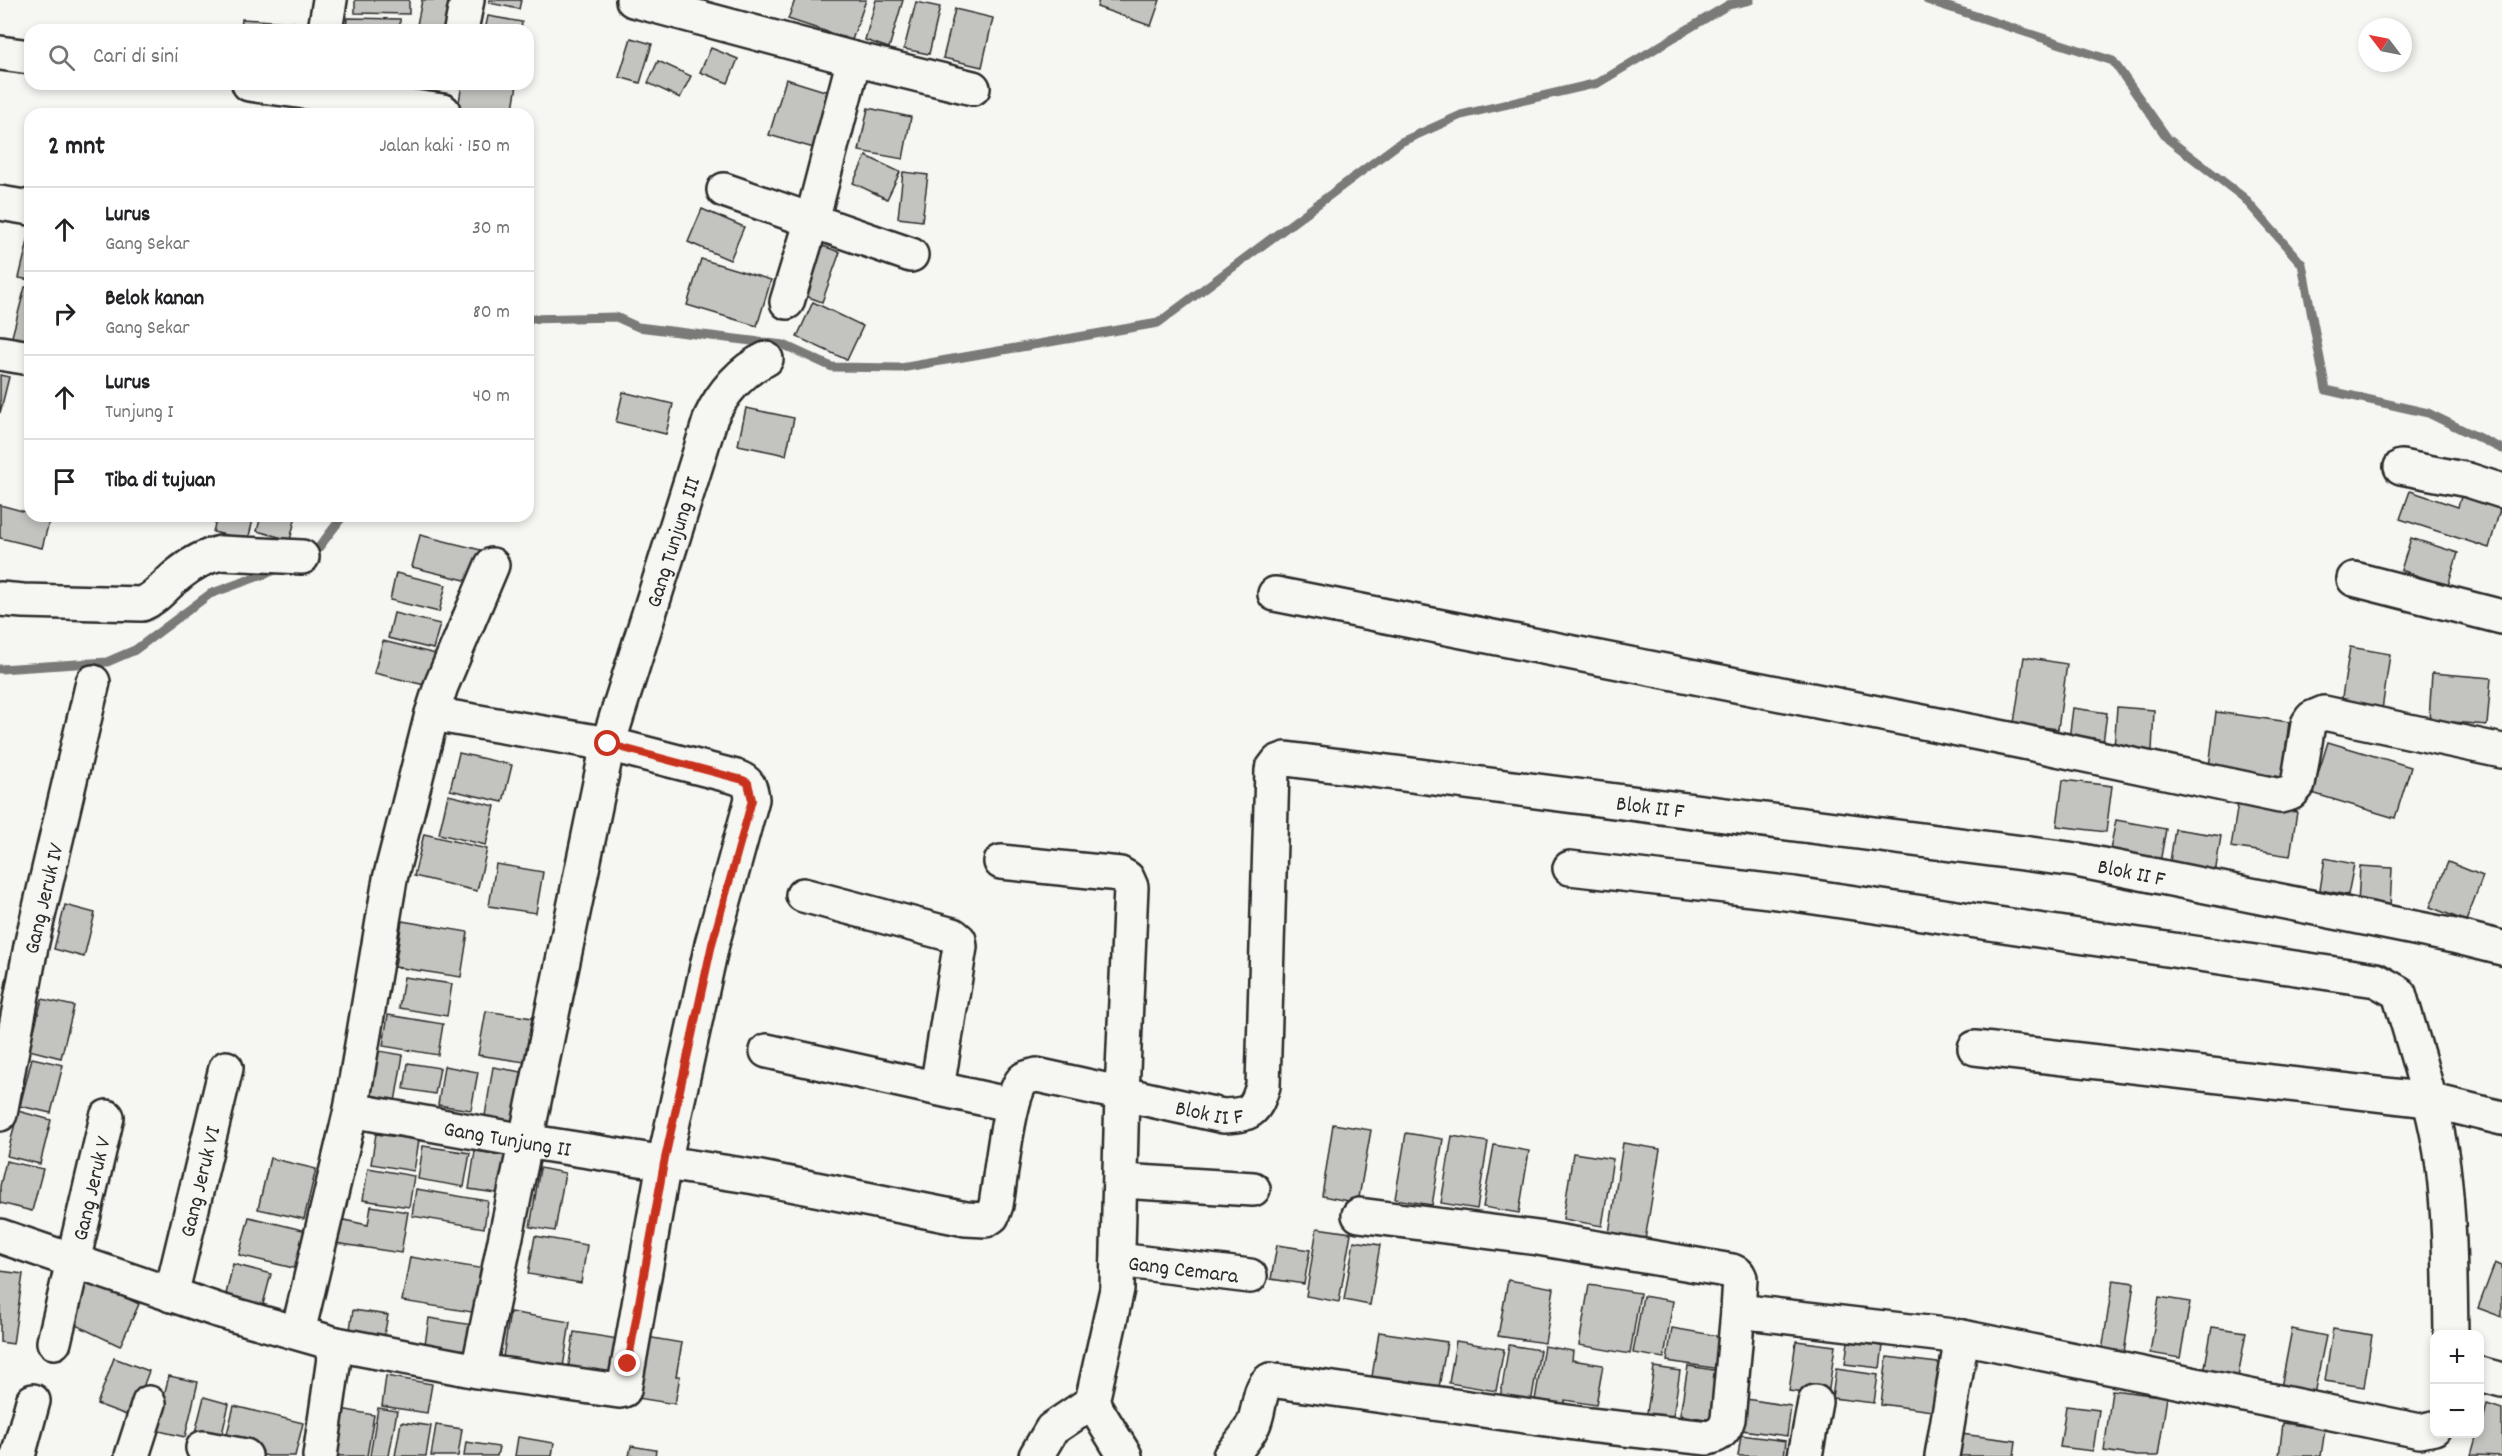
<!DOCTYPE html>
<html lang="id">
<head>
<meta charset="utf-8">
<style>
  body { margin:0; font-family:Dekko,sans-serif; background:#f2f2f2; color:#202124 }
  .controls { position:absolute; right:18px; bottom:18px; display:grid; overflow:hidden; border-radius:12px; box-shadow:0 3px 9px #0003 }
  .controls button { width:54px; height:54px; display:grid; place-items:center; padding:0; border:0; border-bottom:2px solid #e0e0e0; background:#fff; color:#202124; font:30px sans-serif }
  .compass { position:absolute; left:2358px; top:18px; width:54px; height:54px; border-radius:50%; background:#fff; box-shadow:0 3px 9px #0003; rotate:302deg }
  .stop { position:absolute; width:18px; height:18px; margin:-14px; border:4px solid #c8321e; border-radius:50%; background:#fff }
  .stop.end { background:#c8321e; border-color:#fff; box-shadow:0 2px 6px #0008 }
  .list { margin:0; padding:0; list-style:none }
  h2 { display:flex; justify-content:space-between; align-items:center; height:78px; margin:0; padding:0 24px; font-size:26px }
  h2 small { font-size:20px; font-weight:400; color:#757577 }
  .list li { display:grid; grid-template-columns:39px 1fr auto; gap:18px; align-items:center; box-sizing:border-box; height:84px; padding:0 24px; border-top:2px solid #e0e0e0 }
  .list b { display:block; font-size:22px; white-space:nowrap }
  .list p { margin:0; font-size:20px; white-space:nowrap; color:#757577 }
  .list em { font-size:20px; font-style:normal; color:#757577 }
  .icon { flex:none; width:33px; height:33px; fill:none; stroke:currentColor; stroke-width:2; stroke-linecap:round; stroke-linejoin:round }
  .map { position:relative; flex:none; width:2502px; height:1456px; overflow:hidden }
  .search { position:absolute; background:#fff; box-shadow:0 3px 9px #0003; left:24px; top:24px; width:510px; height:66px; display:flex; align-items:center; gap:15px; box-sizing:border-box; padding:0 21px; border-radius:18px; color:#757577; font-size:22px }
  .panel { position:absolute; background:#fff; box-shadow:0 3px 9px #0003; left:24px; top:108px; width:510px; height:414px; border-radius:18px }
  .map>svg:first-child { display:block }
  .lines { fill:none; stroke-linecap:round; stroke-linejoin:round }
  .stream { stroke:#7a7a78; stroke-width:9 }
  .building { fill:#c3c3c0; stroke:#2b2b2b; stroke-width:1.5 }
  .minor-casing { stroke:#2b2b2b; stroke-width:38 }
  .minor { stroke:#f6f6f2; stroke-width:33 }
  .route { stroke:#c8321e; stroke-width:8 }
  .labels { text-anchor:middle; stroke-width:4.5; stroke-linejoin:round; paint-order:stroke }
  .street-label { font-size:22px; fill:#2b2b2b; stroke:#f6f6f2 }
</style>
</head>
<body>
<div class="map">
<svg width="2502" height="1456" viewBox="0 0 2502 1456">
  <rect width="100%" height="100%" fill="#f6f6f2"/>
  <filter id="ink" filterUnits="userSpaceOnUse"><feTurbulence type="fractalNoise" baseFrequency=".0167" numOctaves="2"/><feDisplacementMap in="SourceGraphic" scale="12" xChannelSelector="R" yChannelSelector="G"/><feConvolveMatrix kernelMatrix="1 2 1 2 8 2 1 2 1" color-interpolation-filters="sRGB"/></filter>
  <g filter="url(#ink)">
    <g class="lines">
      <g class="stream">
        <path d="M1927,0L2113,61L2168,139L2243,197L2302,264L2326,390L2428,413L2502,449"/>
        <path d="M528,319L616,317L638,327L784,345L832,367L901,368L1158,323L1401,142L1461,115L1598,83L1728,5L1750,0"/>
        <path d="M308,557L313,555L343,516"/>
        <path d="M0,669L107,662L135,650L210,594L281,568"/>
      </g>
    </g>
    <g class="building">
      <path d="M355,0H409V14L355,13Z"/>
      <path d="M422,0H449L443,30H416Z"/>
      <path d="M489,0H521L519,9L489,3Z"/>
      <path d="M795,0H866L852,40L788,19Z"/>
      <path d="M876,0H903L889,48L865,40Z"/>
      <path d="M1099,0H1160L1151,26L1097,7Z"/>
      <path d="M916,2L940,7L929,54L904,49Z"/>
      <path d="M955,9L993,18L982,67L943,58Z"/>
      <path d="M488,16L522,22L521,30H485Z"/>
      <path d="M347,18L400,19V30H346Z"/>
      <path d="M242,19L313,24V30H241Z"/>
      <path d="M631,38L652,44L640,83L619,77Z"/>
      <path d="M711,48L738,59L728,83L700,72Z"/>
      <path d="M658,61L691,76L680,98L648,83Z"/>
      <path d="M786,79L841,96L824,151L769,135Z"/>
      <path d="M387,84H430L427,102L385,94Z"/>
      <path d="M462,84L517,85L512,114H457Z"/>
      <path d="M868,108L911,117L903,159L859,151Z"/>
      <path d="M866,156L900,172L887,199L853,183Z"/>
      <path d="M903,172L928,175L922,221L898,218Z"/>
      <path d="M702,209L744,227L730,260L688,242Z"/>
      <path d="M29,237H30V280L19,278Z"/>
      <path d="M814,243L840,252L822,302L795,292Z"/>
      <path d="M701,259L771,280L757,326L687,305Z"/>
      <path d="M25,287L30,288V353L9,348Z"/>
      <path d="M813,302L863,326L847,360L797,337Z"/>
      <path d="M0,375L9,377L0,413Z"/>
      <path d="M623,392L673,404L666,434L616,422Z"/>
      <path d="M746,408L794,418L786,455L738,445Z"/>
      <path d="M2463,490L2502,503L2489,548L2400,519L2410,491L2458,507Z"/>
      <path d="M0,505L30,513V516L50,518L42,548L0,538Z"/>
      <path d="M217,516H254L248,540L213,532Z"/>
      <path d="M261,516H296L290,540L257,531Z"/>
      <path d="M420,535L481,550L473,582L412,567Z"/>
      <path d="M2411,538L2458,553L2448,586L2401,570Z"/>
      <path d="M396,573L446,585L439,612L390,600Z"/>
      <path d="M394,613L440,624L433,649L388,638Z"/>
      <path d="M383,641L436,654L429,686L374,673Z"/>
      <path d="M2350,647L2390,654L2382,710L2341,703Z"/>
      <path d="M2024,657L2067,664L2058,729L2014,723Z"/>
      <path d="M2432,673L2491,678L2487,725L2429,720Z"/>
      <path d="M2117,707L2154,710L2152,751L2114,749Z"/>
      <path d="M2073,708L2107,713L2103,743L2069,739Z"/>
      <path d="M2216,712L2289,722L2282,777L2209,767Z"/>
      <path d="M2328,742L2411,767L2395,818L2312,793Z"/>
      <path d="M459,753L512,765L503,802L450,790Z"/>
      <path d="M2063,780L2112,786L2106,832L2057,826Z"/>
      <path d="M448,795L495,806L486,845L439,834Z"/>
      <path d="M2238,803L2297,812L2290,856L2231,847Z"/>
      <path d="M2116,820L2166,829L2159,868L2108,859Z"/>
      <path d="M2175,829L2221,836L2215,874L2169,868Z"/>
      <path d="M424,834L487,849L477,891L414,876Z"/>
      <path d="M2325,858L2354,864L2348,895L2320,890Z"/>
      <path d="M2448,862L2483,876L2466,921L2430,907Z"/>
      <path d="M496,864L543,872L536,913L489,906Z"/>
      <path d="M2360,866L2392,868L2390,907L2358,905Z"/>
      <path d="M65,905L95,913L84,957L54,949Z"/>
      <path d="M402,921L468,932L461,977L395,967Z"/>
      <path d="M404,977L452,984L447,1016L399,1008Z"/>
      <path d="M42,999L74,1006L61,1058L29,1050Z"/>
      <path d="M486,1011L532,1018L525,1062L478,1055Z"/>
      <path d="M388,1015L443,1024L438,1055L383,1046Z"/>
      <path d="M373,1050L403,1055L395,1102L365,1097Z"/>
      <path d="M32,1058L63,1065L51,1113L20,1106Z"/>
      <path d="M408,1063L440,1068L435,1094L404,1089Z"/>
      <path d="M444,1066L478,1072L471,1110L438,1105Z"/>
      <path d="M493,1067L522,1072L513,1126L484,1122Z"/>
      <path d="M18,1111L51,1120L40,1164L7,1156Z"/>
      <path d="M1333,1124L1371,1130L1358,1203L1322,1196Z"/>
      <path d="M1406,1133L1443,1139L1432,1205L1395,1199Z"/>
      <path d="M376,1134L419,1140L414,1171L371,1164Z"/>
      <path d="M1452,1136L1488,1142L1477,1209L1441,1203Z"/>
      <path d="M1623,1143L1660,1149L1644,1246L1608,1240Z"/>
      <path d="M1494,1145L1529,1151L1519,1213L1483,1207Z"/>
      <path d="M423,1146L470,1153L464,1187L418,1179Z"/>
      <path d="M475,1151L508,1156L502,1194L469,1189Z"/>
      <path d="M1573,1153L1613,1159L1602,1226L1563,1219Z"/>
      <path d="M270,1158L316,1169L304,1219L258,1209Z"/>
      <path d="M6,1161L43,1169L32,1211L0,1203V1186Z"/>
      <path d="M368,1168L414,1176L409,1207L363,1200Z"/>
      <path d="M540,1168L565,1173L555,1231L530,1227Z"/>
      <path d="M416,1189L488,1201L484,1228L412,1216Z"/>
      <path d="M371,1206L408,1212L401,1253L335,1243L339,1219L368,1225Z"/>
      <path d="M249,1217L311,1232L302,1270L239,1255Z"/>
      <path d="M1317,1228L1351,1233L1339,1302L1306,1296Z"/>
      <path d="M535,1236L587,1245L581,1283L528,1274Z"/>
      <path d="M1354,1241L1380,1245L1370,1305L1344,1300Z"/>
      <path d="M1277,1245L1310,1250L1304,1284L1271,1279Z"/>
      <path d="M410,1257L485,1269L478,1313L402,1301Z"/>
      <path d="M2495,1263L2502,1266V1317L2478,1308Z"/>
      <path d="M233,1264L271,1274L261,1312L224,1303Z"/>
      <path d="M0,1271L23,1274L13,1344L0,1342Z"/>
      <path d="M88,1280L139,1304L120,1346L69,1322Z"/>
      <path d="M1508,1280L1554,1288L1545,1343L1498,1336Z"/>
      <path d="M2113,1280L2134,1283L2124,1354L2102,1351Z"/>
      <path d="M1589,1285L1640,1293L1630,1354L1579,1345Z"/>
      <path d="M1643,1296L1673,1301L1664,1358L1633,1353Z"/>
      <path d="M2159,1297L2190,1302L2180,1358L2150,1353Z"/>
      <path d="M353,1310L388,1315L382,1347L348,1342Z"/>
      <path d="M510,1312L570,1322L561,1380L501,1370Z"/>
      <path d="M429,1318L479,1326L473,1365L423,1357Z"/>
      <path d="M2212,1327L2246,1332L2237,1383L2203,1378Z"/>
      <path d="M1672,1328L1725,1337L1720,1369L1667,1361Z"/>
      <path d="M2292,1329L2326,1336L2313,1399L2280,1393Z"/>
      <path d="M2333,1329L2372,1335L2364,1387L2325,1381Z"/>
      <path d="M574,1332L631,1341L622,1390L566,1382Z"/>
      <path d="M1379,1332L1447,1342L1438,1393L1371,1383Z"/>
      <path d="M641,1336L682,1343L676,1376H680L675,1404L631,1397Z"/>
      <path d="M1456,1341L1504,1349L1496,1391L1449,1383Z"/>
      <path d="M1796,1341L1835,1346L1828,1396L1789,1391Z"/>
      <path d="M1848,1342L1883,1346L1880,1368L1845,1364Z"/>
      <path d="M1509,1345L1540,1350L1530,1409L1499,1405Z"/>
      <path d="M1544,1346L1573,1351L1572,1360L1603,1365L1596,1405L1565,1400L1563,1411L1534,1406Z"/>
      <path d="M1887,1357L1946,1364L1939,1412L1881,1404Z"/>
      <path d="M114,1358L149,1371L132,1417L97,1404Z"/>
      <path d="M1688,1366L1720,1371L1712,1420L1680,1415Z"/>
      <path d="M1654,1367L1680,1371L1672,1423L1646,1419Z"/>
      <path d="M1836,1369L1878,1375L1874,1403L1832,1398Z"/>
      <path d="M169,1376L198,1382L185,1437L155,1430Z"/>
      <path d="M386,1376L432,1384L427,1413L382,1406Z"/>
      <path d="M2112,1390L2167,1397L2158,1456H2137L2104,1451Z"/>
      <path d="M204,1397L229,1404L219,1447L193,1441Z"/>
      <path d="M1746,1399L1791,1406L1787,1436L1742,1430Z"/>
      <path d="M2487,1404L2502,1409V1456L2471,1455L2477,1434H2480Z"/>
      <path d="M234,1406L303,1423L295,1456H268L224,1446Z"/>
      <path d="M2066,1406L2099,1410L2093,1451L2060,1447Z"/>
      <path d="M378,1408L397,1411L389,1456H370Z"/>
      <path d="M341,1409L374,1415L367,1456H333Z"/>
      <path d="M401,1422L431,1426L426,1456H395Z"/>
      <path d="M2283,1423L2325,1429L2321,1456H2279Z"/>
      <path d="M436,1425L462,1429L458,1456H431Z"/>
      <path d="M1961,1434L2016,1441L2014,1456H1958Z"/>
      <path d="M1741,1435L1786,1441L1784,1456H1738Z"/>
      <path d="M518,1437L554,1443L552,1456H515Z"/>
      <path d="M466,1442L499,1447L497,1456H464Z"/>
      <path d="M631,1446L656,1450L655,1456H629Z"/>
    </g>
    <g class="lines">
      <defs>
        <g id="minor">
          <path d="M633,0L854,59L973,88"/>
          <path d="M325,30L330,0"/>
          <path d="M461,30L467,0"/>
          <path d="M0,53L30,57"/>
          <path d="M249,84L443,111"/>
          <path d="M724,190L911,255"/>
          <path d="M0,203L30,208"/>
          <path d="M787,302L812,220L854,59"/>
          <path d="M0,353L30,358"/>
          <path d="M2401,467L2468,480L2502,491"/>
          <path d="M2354,579L2502,617"/>
          <path d="M1275,594L2019,741L2280,796L2291,793L2298,785L2308,724L2312,718L2324,713L2502,751"/>
          <path d="M0,599L23,601L142,604C158,597 165,585 179,574C191,564 206,556 221,553L302,557"/>
          <path d="M432,714L608,744L736,777C748,781 751,787 752,799L712,944L664,1163L624,1390L619,1391L478,1371"/>
          <path d="M1001,862L1120,874L1127,878L1131,887L1122,1093L1117,1289L1092,1402L1125,1456"/>
          <path d="M1570,868L1794,894L2376,980L2399,993C2415,1050 2435,1107 2443,1166C2450,1222 2450,1278 2451,1334"/>
          <path d="M803,895L953,935L959,940L960,947L937,1088"/>
          <path d="M1975,1048L2429,1100L2502,1118"/>
          <path d="M767,1051L1012,1105"/>
          <path id="s1" d="M351,1110L525,1141L755,1177L966,1219L986,1220L992,1216L996,1205C1000,1183 1009,1089 1024,1079C1027,1077 1034,1076 1037,1075L1223,1116C1250,1115 1255,1112 1263,1086L1272,770L1278,762L1286,759L2077,860L2454,936L2502,948"/>
          <path id="s2" d="M0,1114L31,946L93,682"/>
          <path d="M1121,1181L1253,1189"/>
          <path d="M1359,1215L1538,1238L1732,1271L1738,1274L1740,1278L1738,1311"/>
          <path id="s3" d="M0,1236L217,1310L336,1344L478,1371L608,744L711,417C722,393 742,370 766,359"/>
          <path id="s4" d="M1118,1260L1250,1276"/>
          <path id="s5" d="M171,1295L226,1068"/>
          <path d="M298,1332L351,1110L390,879L432,714L441,686L492,565"/>
          <path id="s6" d="M54,1342L107,1117"/>
          <path d="M2480,1374L2502,1380"/>
          <path d="M203,1448L245,1456"/>
          <path d="M18,1456L33,1401"/>
          <path d="M132,1456L149,1403"/>
          <path d="M320,1456L336,1344"/>
          <path d="M1036,1456L1052,1429L1092,1402"/>
          <path d="M1230,1456C1239,1446 1247,1437 1253,1425C1260,1411 1258,1388 1270,1380L1589,1425L1708,1438C1720,1435 1725,1430 1728,1419L1738,1311L1962,1337L2420,1431L2434,1428"/>
          <path d="M1805,1456L1815,1402"/>
          <path d="M1942,1456L1962,1337"/>
        </g>
      </defs>
      <use href="#minor" class="minor-casing"/>
      <use href="#minor" class="minor"/>
    </g>
  </g>
  <g class="lines" filter="url(#ink)">
    <path class="route" d="M608,744L743,780L748,783L752,800L712,944L664,1163L628,1364"/>
  </g>
  <g class="labels">
    <g class="street-label">
      <text dy="8" stroke="none"><textPath href="#s3" startOffset="1350">Gang Tunjung III</textPath></text>
      <text dy="8" stroke="none"><textPath href="#s1" startOffset="1756">Blok II F</textPath></text>
      <text dy="8" stroke="none"><textPath href="#s1" startOffset="2242">Blok II F</textPath></text>
      <text dy="8" stroke="none"><textPath href="#s2" startOffset="220">Gang Jeruk IV</textPath></text>
      <text dy="8" stroke="none"><textPath href="#s1" startOffset="984">Blok II F</textPath></text>
      <text dy="8" stroke="none"><textPath href="#s1" startOffset="159">Gang Tunjung II</textPath></text>
      <text dy="8" stroke="none"><textPath href="#s5" startOffset="117">Gang Jeruk VI</textPath></text>
      <text dy="8" stroke="none"><textPath href="#s6" startOffset="158">Gang Jeruk V</textPath></text>
      <text dy="8" stroke="none"><textPath href="#s4" startOffset="66">Gang Cemara</textPath></text>
    </g>
  </g>
</svg>
<div class="controls">
<button>+</button>
<button>−</button>
</div>
<svg class="compass" viewBox="-18 -18 36 36"><path d="M0-13l5 13h-10z" fill="#e53935"/><path d="M0 13l5-13h-10z" fill="#757577"/></svg>
<div class="stop" style="left:608px;top:744px"></div>
<div class="stop end" style="left:628px;top:1364px"></div>
<div class="search"><svg class="icon" aria-label="search" viewBox="0 0 24 24"><circle cx="10" cy="10" r="6"/><path d="M15 15l6 6"/></svg>Cari di sini</div>
<section class="panel">
<h2>2 mnt<small>Jalan kaki · 150 m</small></h2>
<ul class="list">
<li><svg class="icon" aria-label="ahead" viewBox="0 0 24 24"><path d="M12 20V5M6 11l6-6 6 6"/></svg><div><b>Lurus</b><p>Gang Sekar</p></div><em>30 m</em></li>
<li><svg class="icon" aria-label="right" viewBox="0 0 24 24"><path d="M7 20v-9h11M14 6l5 5-5 5"/></svg><div><b>Belok kanan</b><p>Gang Sekar</p></div><em>80 m</em></li>
<li><svg class="icon" aria-label="ahead" viewBox="0 0 24 24"><path d="M12 20V5M6 11l6-6 6 6"/></svg><div><b>Lurus</b><p>Tunjung I</p></div><em>40 m</em></li>
<li><svg class="icon" aria-label="arrive" viewBox="0 0 24 24"><path d="M6 21V4h12l-3 4 3 4H6"/></svg><div><b>Tiba di tujuan</b></div></li>
</ul>
</section>
</div>
</body>
</html>
